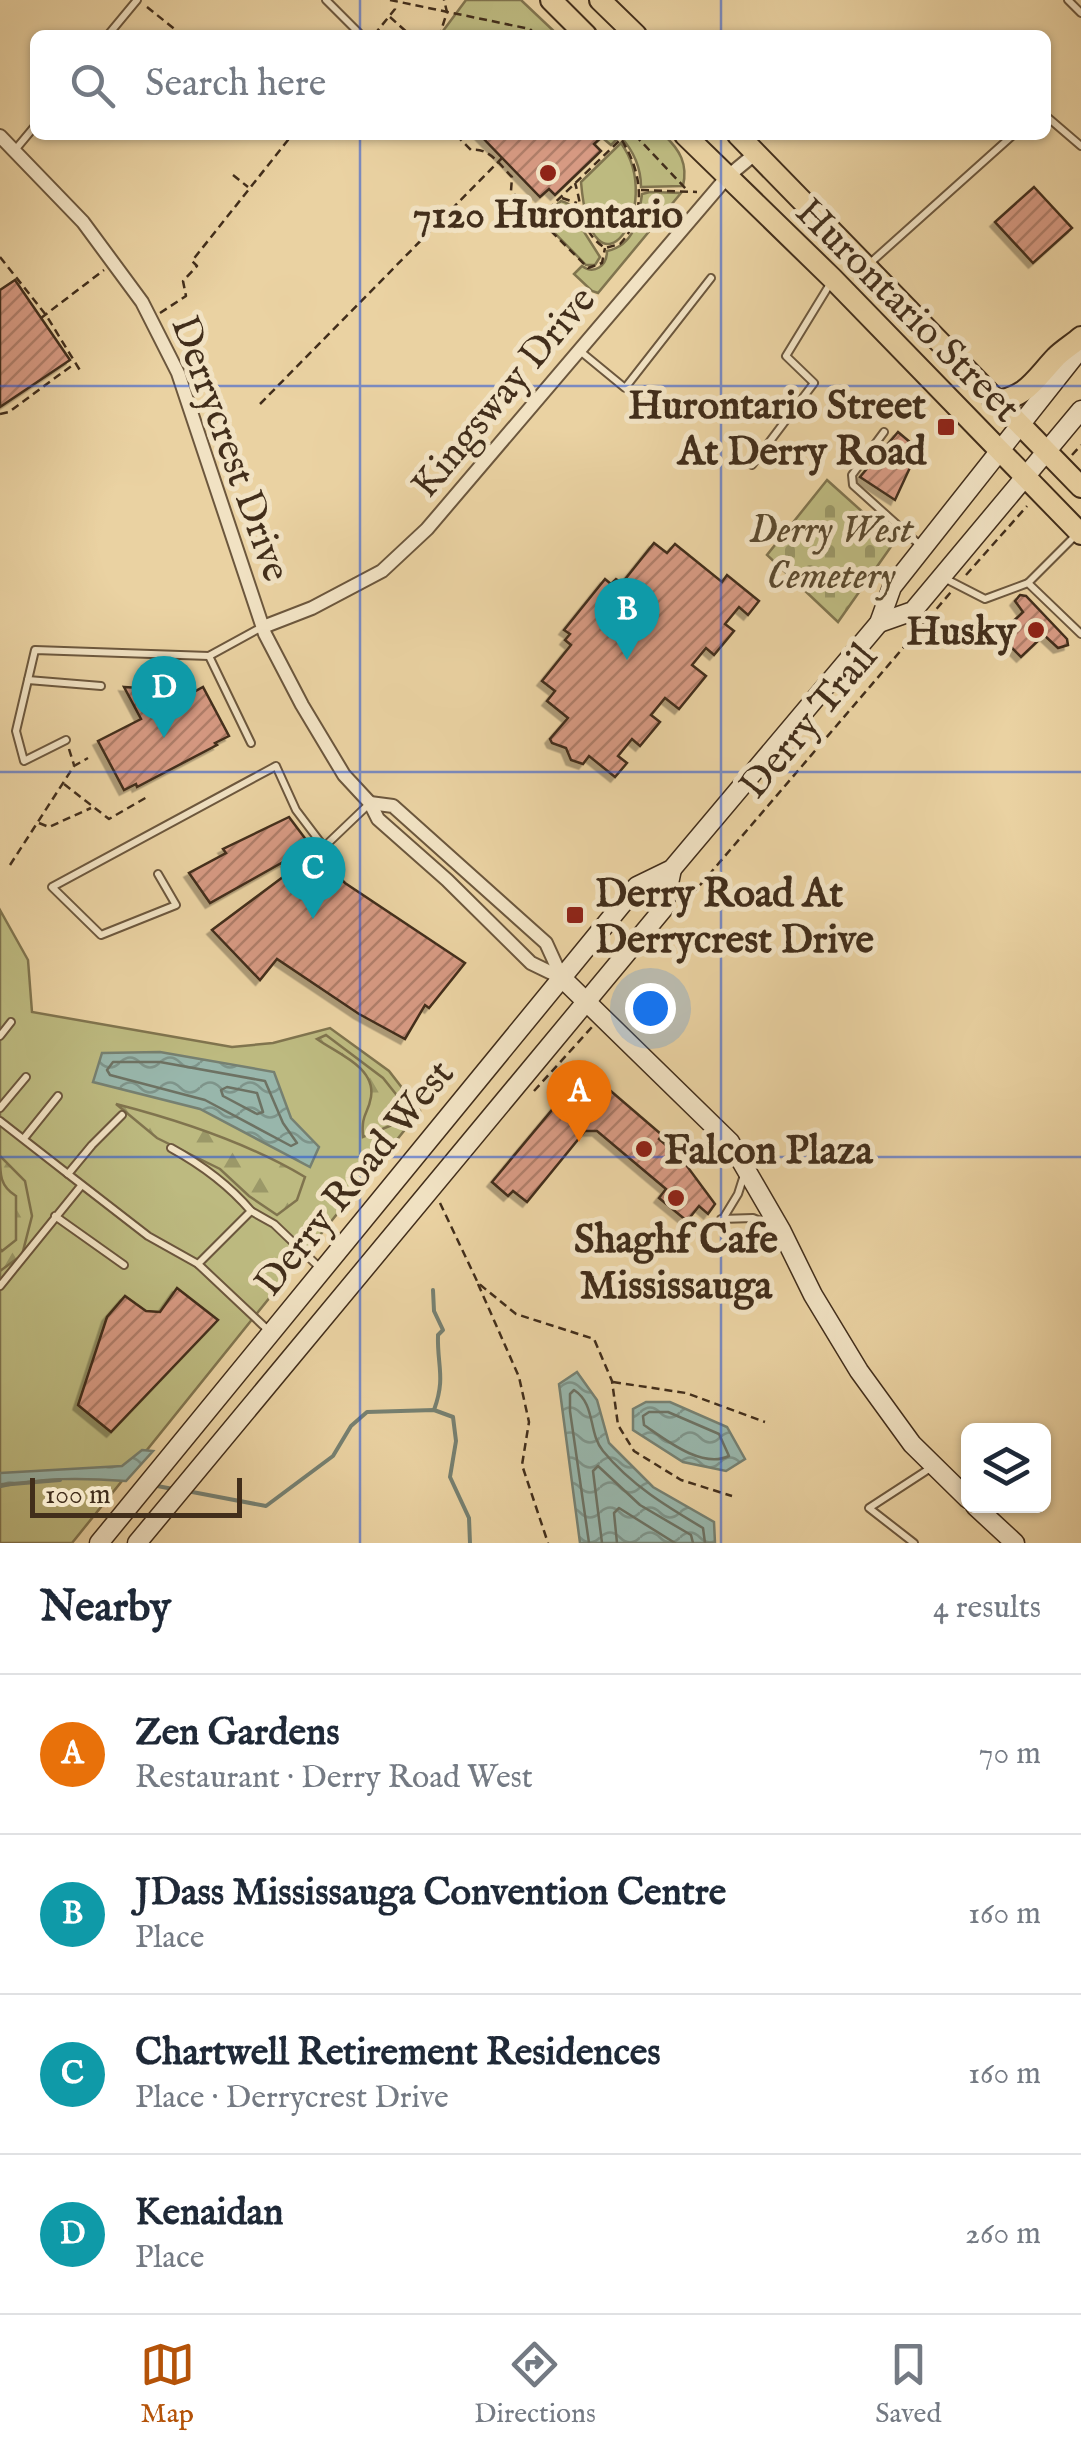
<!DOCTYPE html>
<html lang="en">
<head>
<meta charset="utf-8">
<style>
  body { margin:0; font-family:"IM FELL English",serif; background:#f6f6f7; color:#1f2937 }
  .controls { position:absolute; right:30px; bottom:30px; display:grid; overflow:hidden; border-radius:15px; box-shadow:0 2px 8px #0004 }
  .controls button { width:90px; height:90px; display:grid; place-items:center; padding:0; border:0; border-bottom:2px solid #e0e1e3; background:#fff; color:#1f2937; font:50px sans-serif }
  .scale { position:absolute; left:30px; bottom:25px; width:212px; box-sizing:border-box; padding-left:10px; border:5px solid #422e1b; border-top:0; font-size:28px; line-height:35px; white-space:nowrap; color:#422e1b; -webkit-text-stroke:8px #f1e2c3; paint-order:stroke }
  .you { position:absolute; left:650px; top:1008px; width:35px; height:35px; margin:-25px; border:8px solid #fff; border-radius:50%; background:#1a73e8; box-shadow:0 0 0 15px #1a73e833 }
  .badge { display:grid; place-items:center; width:65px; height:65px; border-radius:50%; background:#b45309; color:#fff; font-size:32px; font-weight:700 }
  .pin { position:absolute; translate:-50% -82px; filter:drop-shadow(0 2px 5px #0008) }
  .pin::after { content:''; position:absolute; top:52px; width:35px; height:30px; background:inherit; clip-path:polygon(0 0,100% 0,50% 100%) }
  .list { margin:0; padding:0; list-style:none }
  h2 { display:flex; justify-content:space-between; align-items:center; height:130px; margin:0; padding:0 40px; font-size:42px }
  h2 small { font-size:32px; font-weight:400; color:#747a83 }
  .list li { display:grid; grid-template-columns:65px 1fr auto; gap:30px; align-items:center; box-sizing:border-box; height:160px; padding:0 40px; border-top:2px solid #e0e1e3 }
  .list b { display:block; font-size:38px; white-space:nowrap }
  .list p { margin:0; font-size:32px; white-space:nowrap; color:#747a83 }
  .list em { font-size:32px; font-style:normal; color:#747a83 }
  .icon { flex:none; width:55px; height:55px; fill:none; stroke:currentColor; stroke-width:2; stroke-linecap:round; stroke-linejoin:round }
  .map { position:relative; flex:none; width:1081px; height:1543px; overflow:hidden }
  .search { position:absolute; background:#fff; box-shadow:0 2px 8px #0004; left:30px; right:30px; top:30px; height:110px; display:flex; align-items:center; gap:25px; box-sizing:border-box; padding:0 35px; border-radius:15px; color:#747a83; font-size:38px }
  .sheet { height:770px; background:#fff }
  nav { display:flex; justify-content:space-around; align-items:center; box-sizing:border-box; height:140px; border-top:2px solid #e0e1e3; background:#fff; font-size:28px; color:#747a83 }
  nav a { display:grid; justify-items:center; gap:5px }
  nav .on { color:#b45309 }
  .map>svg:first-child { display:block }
  .grass { fill:#bdba80; stroke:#80744e; stroke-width:2.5 }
  .forest { fill:url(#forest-firs); stroke:#80744e; stroke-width:2.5 }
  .cemetery { fill:url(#cemetery-stones); stroke:#80744e; stroke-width:2.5 }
  .water { fill:url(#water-waves); stroke:#768071; stroke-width:2.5 }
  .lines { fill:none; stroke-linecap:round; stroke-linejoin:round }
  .shore { stroke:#6d7263; stroke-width:2.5 }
  .stream { stroke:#768071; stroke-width:4 }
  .building { fill:url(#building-hatch); stroke:#422e1b; stroke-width:2.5; filter:url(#shadow) }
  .lane-casing { stroke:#6c573d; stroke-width:10 }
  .street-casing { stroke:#6c573d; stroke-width:16 }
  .secondary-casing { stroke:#422e1b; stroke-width:21 }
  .primary-casing { stroke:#422e1b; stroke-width:24 }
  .path { stroke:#422e1b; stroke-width:2.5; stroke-dasharray:8 5; stroke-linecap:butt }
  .lane { stroke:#f1e2c3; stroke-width:6 }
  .street { stroke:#f1e2c3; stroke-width:12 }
  .secondary { stroke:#f1e2c3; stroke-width:18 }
  .primary { stroke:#ead2a2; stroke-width:20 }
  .grid { fill:none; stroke:#1d4ed8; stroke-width:2.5; stroke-opacity:0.55 }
  .poi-dot { fill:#8f2418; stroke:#f1e2c3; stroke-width:4 }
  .labels { text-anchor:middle; stroke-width:10; stroke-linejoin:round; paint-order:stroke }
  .poi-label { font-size:40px; font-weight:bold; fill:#422e1b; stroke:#f1e2c3 }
  .street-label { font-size:40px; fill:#422e1b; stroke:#f1e2c3 }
  .park-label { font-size:40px; font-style:italic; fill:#5b4a2f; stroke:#f1e2c3 }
</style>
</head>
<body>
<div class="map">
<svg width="1081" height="1543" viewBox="0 0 1081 1543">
  <defs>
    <pattern id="forest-firs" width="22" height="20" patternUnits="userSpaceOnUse" patternTransform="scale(2.5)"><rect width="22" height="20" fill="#bdba80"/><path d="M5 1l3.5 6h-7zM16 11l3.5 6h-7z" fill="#9b9868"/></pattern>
    <pattern id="cemetery-stones" width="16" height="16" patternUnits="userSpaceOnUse" patternTransform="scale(2.5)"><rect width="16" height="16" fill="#bdba80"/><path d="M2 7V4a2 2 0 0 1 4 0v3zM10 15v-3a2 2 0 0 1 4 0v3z" fill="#9b9868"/></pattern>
    <pattern id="water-waves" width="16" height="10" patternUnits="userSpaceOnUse" patternTransform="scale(2.5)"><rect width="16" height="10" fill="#98b6ab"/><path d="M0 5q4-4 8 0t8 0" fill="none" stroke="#7e948a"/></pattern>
    <pattern id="building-hatch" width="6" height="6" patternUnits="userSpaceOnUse" patternTransform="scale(2.5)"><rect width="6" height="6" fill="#d79a83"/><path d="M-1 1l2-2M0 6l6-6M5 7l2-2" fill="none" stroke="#b07e6a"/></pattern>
    <filter id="shadow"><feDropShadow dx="-4.5" dy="4.5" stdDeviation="0" flood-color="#0004"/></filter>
  </defs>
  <rect width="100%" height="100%" fill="#ead2a2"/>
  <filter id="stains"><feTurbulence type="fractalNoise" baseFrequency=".002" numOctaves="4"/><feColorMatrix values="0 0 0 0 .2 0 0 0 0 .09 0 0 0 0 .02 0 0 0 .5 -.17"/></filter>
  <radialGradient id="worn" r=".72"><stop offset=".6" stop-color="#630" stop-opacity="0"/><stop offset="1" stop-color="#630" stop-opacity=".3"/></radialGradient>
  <g class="grass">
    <path d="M466,0H521L558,35H440Z"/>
    <path d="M599,135H664C680,150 688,164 683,186L641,187C641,167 633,150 620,136L611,145Z"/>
    <path d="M621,143C667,207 592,312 581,182Z"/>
    <path d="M650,192L681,193L598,293L592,291L574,274L582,266C594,275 607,266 607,251C635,245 639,218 642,194Z"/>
    <path d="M561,201C576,205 576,213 579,224L600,257L595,265H586L541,219Z"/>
    <path d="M0,910L28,960L32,1012L232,1047L273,1043L330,1028L389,1071L420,1111L72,1543H0Z"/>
  </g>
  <g class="forest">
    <path d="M326,1035L383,1078L403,1103L397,1123L363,1137C361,1113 368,1115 371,1097C376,1067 336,1053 317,1039Z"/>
    <path d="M116,1104C178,1120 250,1144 305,1177L297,1200L277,1215L249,1196L220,1169L157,1138Z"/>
    <path d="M0,1156L25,1181L32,1216L22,1255L0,1271V1249L2,1251L16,1240V1196C0,1186 0,1175 0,1156Z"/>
  </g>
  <path class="cemetery" d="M827,480L895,541L838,622L767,555Z"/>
  <g class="water">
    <path d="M160,1052L274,1072L291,1118L319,1147L310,1167L200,1109L93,1082L102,1053Z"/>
    <path d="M577,1372L597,1400L609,1443L653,1487L714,1522L715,1543H580L559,1384Z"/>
    <path d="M646,1402H670L727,1427L745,1459L726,1471L683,1462L633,1430V1409Z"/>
    <path d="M142,1450L153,1451L126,1481C85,1478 41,1477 0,1487V1473L122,1466Z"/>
  </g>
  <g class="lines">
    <g class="shore">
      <path d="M113,1062H160L265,1081L283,1123L297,1143L291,1146L205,1100L110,1075L107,1070Z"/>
      <path d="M227,1087L257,1093L263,1112L257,1114L223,1096L221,1090Z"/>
      <path d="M649,1412H668L719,1434L729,1456C702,1469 666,1440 644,1425L643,1416Z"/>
      <path d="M589,1543L570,1411V1394L574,1390C596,1404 588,1433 603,1451C631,1485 666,1506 703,1528L705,1543"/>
      <path d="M602,1543L593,1471L598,1466L640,1505L691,1535L693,1543"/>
      <path d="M617,1543L614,1513L619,1508L675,1543"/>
    </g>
    <g class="stream">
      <path d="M433,1290L434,1311L443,1330L438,1335C437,1366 446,1377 434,1410"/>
      <path d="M0,1485L60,1480"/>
      <path d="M152,1485L173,1489"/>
      <path d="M187,1491L266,1506L333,1456L351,1426L367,1412L434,1410L453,1417L456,1441L450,1477L469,1518L470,1543"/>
    </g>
  </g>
  <g class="building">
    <path d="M480,135H604L594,144L601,151L555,195L549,189L540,197Z"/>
    <path d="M1034,187L1072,228L1033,263L995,222Z"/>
    <path d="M15,280L70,360L0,407V290Z"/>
    <path d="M898,432L911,443L913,461L895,500L860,477Z"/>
    <path d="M654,543L667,553L675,544L722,582L727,575L759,601L748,615L739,607L725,624L734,631L714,655L706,648L692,665L706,676L679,709L665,698L651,715L660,722L640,746L632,739L618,756L627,763L615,777L589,756L583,764L571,760L566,748L552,743L550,739L568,718L547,701L555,691L542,681L571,645L565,640L570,634L564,630L605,579L611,584L616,579L622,583Z"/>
    <path d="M1020,595L1026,596L1067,639L1068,645L1058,648L1044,635L1021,657L999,635L1023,612L1015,601Z"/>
    <path d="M124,687L173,690L179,700L203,687L229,736L215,743L217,745L137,787L136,784L124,790L98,741L141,719Z"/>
    <path d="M289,817L319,857L345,883L465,963L429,1008L425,1005L405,1039L359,1014L277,959L260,980L212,930L291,871L285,861L210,903L189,873L226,853L223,849Z"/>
    <path d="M572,1086L575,1088L605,1086L662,1135L659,1139L681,1158L715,1204L708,1214L699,1206L687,1221L659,1198L666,1189L597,1131H585L527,1202L513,1191L508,1196L492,1182Z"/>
    <path d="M177,1288L218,1320L111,1432L78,1405L107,1317L125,1296L146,1311L160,1312Z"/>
  </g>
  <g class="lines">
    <defs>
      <g id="lane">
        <path d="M326,0L361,35"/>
        <path d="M1068,0L1081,13"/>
        <path d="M108,35L137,0"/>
        <path d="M1046,116L1081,146"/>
        <path d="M15,150L35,126"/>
        <path d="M869,264L1013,135"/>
        <path d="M580,351L625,388L711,278"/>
        <path d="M884,432L852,475L853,485L922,547"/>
        <path d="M752,465L814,383L786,356L830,284"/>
        <path d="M946,579L985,599L1028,583L1081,634"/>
        <path d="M1028,583L1077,534"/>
        <path d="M209,656L251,743"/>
        <path d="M28,680L101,686"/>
        <path d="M66,740L24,761L16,731L35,650L209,656L262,627"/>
        <path d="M158,874L176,905L101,935L52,887L276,766L296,810L324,847L369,804"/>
        <path d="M0,1036L11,1022"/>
        <path d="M0,1108L26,1077"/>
        <path d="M0,1121L68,1174L92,1145L122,1115"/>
        <path d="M25,1137L58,1096"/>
        <path d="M171,1148C202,1165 228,1184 251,1211L198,1264L269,1331"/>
        <path d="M68,1174L148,1236L198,1264"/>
        <path d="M251,1211L274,1224L319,1267"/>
        <path d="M55,1216L124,1265"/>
        <path d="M724,1217L738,1194L744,1175"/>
        <path d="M721,1219L753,1218L773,1226"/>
        <path d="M0,1286L81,1186"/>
        <path d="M914,1543L869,1508L932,1467"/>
      </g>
      <g id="street">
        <path d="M0,136L83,222L142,302L178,373L265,634L302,705L344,775L370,803L378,819L447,880L531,963L562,978"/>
        <path d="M263,627L312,608L382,571L427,529L727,177L756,153"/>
        <path d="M370,803L393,806L546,943L562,978"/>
      </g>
      <g id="secondary">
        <path d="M879,623L913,611L1081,410"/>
        <path d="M562,978L730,1142L781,1230L813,1295L859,1371L912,1444L968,1499"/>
        <path d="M975,1506L1015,1543"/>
        <path d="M99,1543L637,886L672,869L879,623L892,587L1081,348"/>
        <path d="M137,1543L664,908L672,869"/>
      </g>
      <g id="primary">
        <path d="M551,0L586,35"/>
        <path d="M600,0L636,35"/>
        <path d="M685,135L833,279L1081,534"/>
        <path d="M738,135L1081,487"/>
        <path d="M993,401C1026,399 1035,379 1056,357C1063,350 1073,344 1081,337"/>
      </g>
    </defs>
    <use href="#lane" class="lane-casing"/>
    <use href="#street" class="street-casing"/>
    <use href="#secondary" class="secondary-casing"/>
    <use href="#primary" class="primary-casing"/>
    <g class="path">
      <path d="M390,0L530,29L536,35"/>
      <path d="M147,7L182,35"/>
      <path d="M390,17L410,35"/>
      <path d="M374,35L395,9V4"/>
      <path d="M421,35L441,31L447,12L444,0"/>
      <path d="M456,135L471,150C489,147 500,165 512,177L511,191L588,268L602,263L605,248"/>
      <path d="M635,135L687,190"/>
      <path d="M233,175L248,187"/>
      <path d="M641,190L697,192"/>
      <path d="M562,198L577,203"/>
      <path d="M538,219L621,139C642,171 648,214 620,244L605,248C579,231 583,208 575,183"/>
      <path d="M0,257L46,315L81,372"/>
      <path d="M160,313L186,296L183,281L197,266L192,261L292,135"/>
      <path d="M41,318L104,270"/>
      <path d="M260,404L502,158"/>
      <path d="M0,414L9,412L74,364"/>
      <path d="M1072,455L1081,445"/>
      <path d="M966,575L1027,506"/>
      <path d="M69,749L74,765"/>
      <path d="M64,784L109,819L147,797"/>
      <path d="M39,823L49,827L91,808"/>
      <path d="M10,865L74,766L88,758"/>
      <path d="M683,905L951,592"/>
      <path d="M534,1091L592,1027"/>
      <path d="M440,1203L478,1283L516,1314L594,1339L612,1381L618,1425L634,1451L681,1480L732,1496"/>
      <path d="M478,1284L519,1377L529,1422L522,1465L548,1543"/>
      <path d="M613,1382L686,1393L765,1422"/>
    </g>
    <use href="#lane" class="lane"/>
    <use href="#street" class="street"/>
    <use href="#secondary" class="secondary"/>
    <use href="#primary" class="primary"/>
  </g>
  <path class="grid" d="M360,0V35M721,0V35M360,135V1543M721,135V1543M0,386H1081M0,772H1081M0,1157H1081"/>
  <g class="poi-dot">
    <circle cx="548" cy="173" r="10"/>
    <rect x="936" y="417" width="20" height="20" rx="5"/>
    <circle cx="1036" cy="630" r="10"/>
    <rect x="565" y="905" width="20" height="20" rx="5"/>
    <circle cx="644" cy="1149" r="10"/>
    <circle cx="676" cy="1198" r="10"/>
  </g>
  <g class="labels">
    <g class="poi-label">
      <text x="548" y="227">7120 Hurontario</text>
      <text x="926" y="418" text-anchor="end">Hurontario Street<tspan x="926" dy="46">At Derry Road</tspan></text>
      <text x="1016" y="644" text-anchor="end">Husky</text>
      <text x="595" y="906" text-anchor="start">Derry Road At<tspan x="595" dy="46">Derrycrest Drive</tspan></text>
      <text x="664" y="1163" text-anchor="start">Falcon Plaza</text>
      <text x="676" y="1252">Shaghf Cafe<tspan x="676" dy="46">Mississauga</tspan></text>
    </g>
    <g class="street-label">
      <text transform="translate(909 309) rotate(45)" y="14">Hurontario Street</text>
      <text transform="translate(502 391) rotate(-50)" y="14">Kingsway Drive</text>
      <text transform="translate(232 448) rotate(70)" y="14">Derrycrest Drive</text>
      <text transform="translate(807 720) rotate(-50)" y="14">Derry Trail</text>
      <text transform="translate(353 1177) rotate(-51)" y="14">Derry Road West</text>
    </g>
    <g class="park-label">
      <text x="831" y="542">Derry West<tspan x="831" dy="46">Cemetery</tspan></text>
    </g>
  </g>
  <rect width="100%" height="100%" filter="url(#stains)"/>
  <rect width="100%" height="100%" fill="url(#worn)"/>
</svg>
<div class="controls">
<button><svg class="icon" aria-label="layers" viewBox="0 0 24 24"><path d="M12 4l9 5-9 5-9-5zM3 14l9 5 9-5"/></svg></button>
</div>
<div class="scale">100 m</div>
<div class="you"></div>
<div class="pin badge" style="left:579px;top:1142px;background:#e8710a">A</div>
<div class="pin badge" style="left:627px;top:660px;background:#0f9aa8">B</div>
<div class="pin badge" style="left:313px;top:919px;background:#0f9aa8">C</div>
<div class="pin badge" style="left:164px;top:738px;background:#0f9aa8">D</div>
<div class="search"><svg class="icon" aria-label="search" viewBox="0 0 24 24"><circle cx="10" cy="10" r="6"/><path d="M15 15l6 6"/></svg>Search here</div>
</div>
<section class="sheet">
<h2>Nearby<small>4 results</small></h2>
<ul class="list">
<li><span class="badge" style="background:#e8710a">A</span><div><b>Zen Gardens</b><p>Restaurant · Derry Road West</p></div><em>70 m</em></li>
<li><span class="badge" style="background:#0f9aa8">B</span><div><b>JDass Mississauga Convention Centre</b><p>Place</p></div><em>160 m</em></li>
<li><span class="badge" style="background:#0f9aa8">C</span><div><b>Chartwell Retirement Residences</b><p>Place · Derrycrest Drive</p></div><em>160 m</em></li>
<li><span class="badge" style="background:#0f9aa8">D</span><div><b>Kenaidan</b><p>Place</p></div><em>260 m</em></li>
</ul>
</section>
<nav>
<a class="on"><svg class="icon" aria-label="map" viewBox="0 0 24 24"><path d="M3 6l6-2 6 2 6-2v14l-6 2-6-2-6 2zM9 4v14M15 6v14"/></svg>Map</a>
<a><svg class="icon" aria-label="directions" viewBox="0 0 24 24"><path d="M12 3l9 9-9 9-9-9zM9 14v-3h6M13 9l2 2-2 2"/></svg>Directions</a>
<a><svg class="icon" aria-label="saved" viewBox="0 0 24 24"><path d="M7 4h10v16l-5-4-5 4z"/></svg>Saved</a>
</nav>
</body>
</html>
